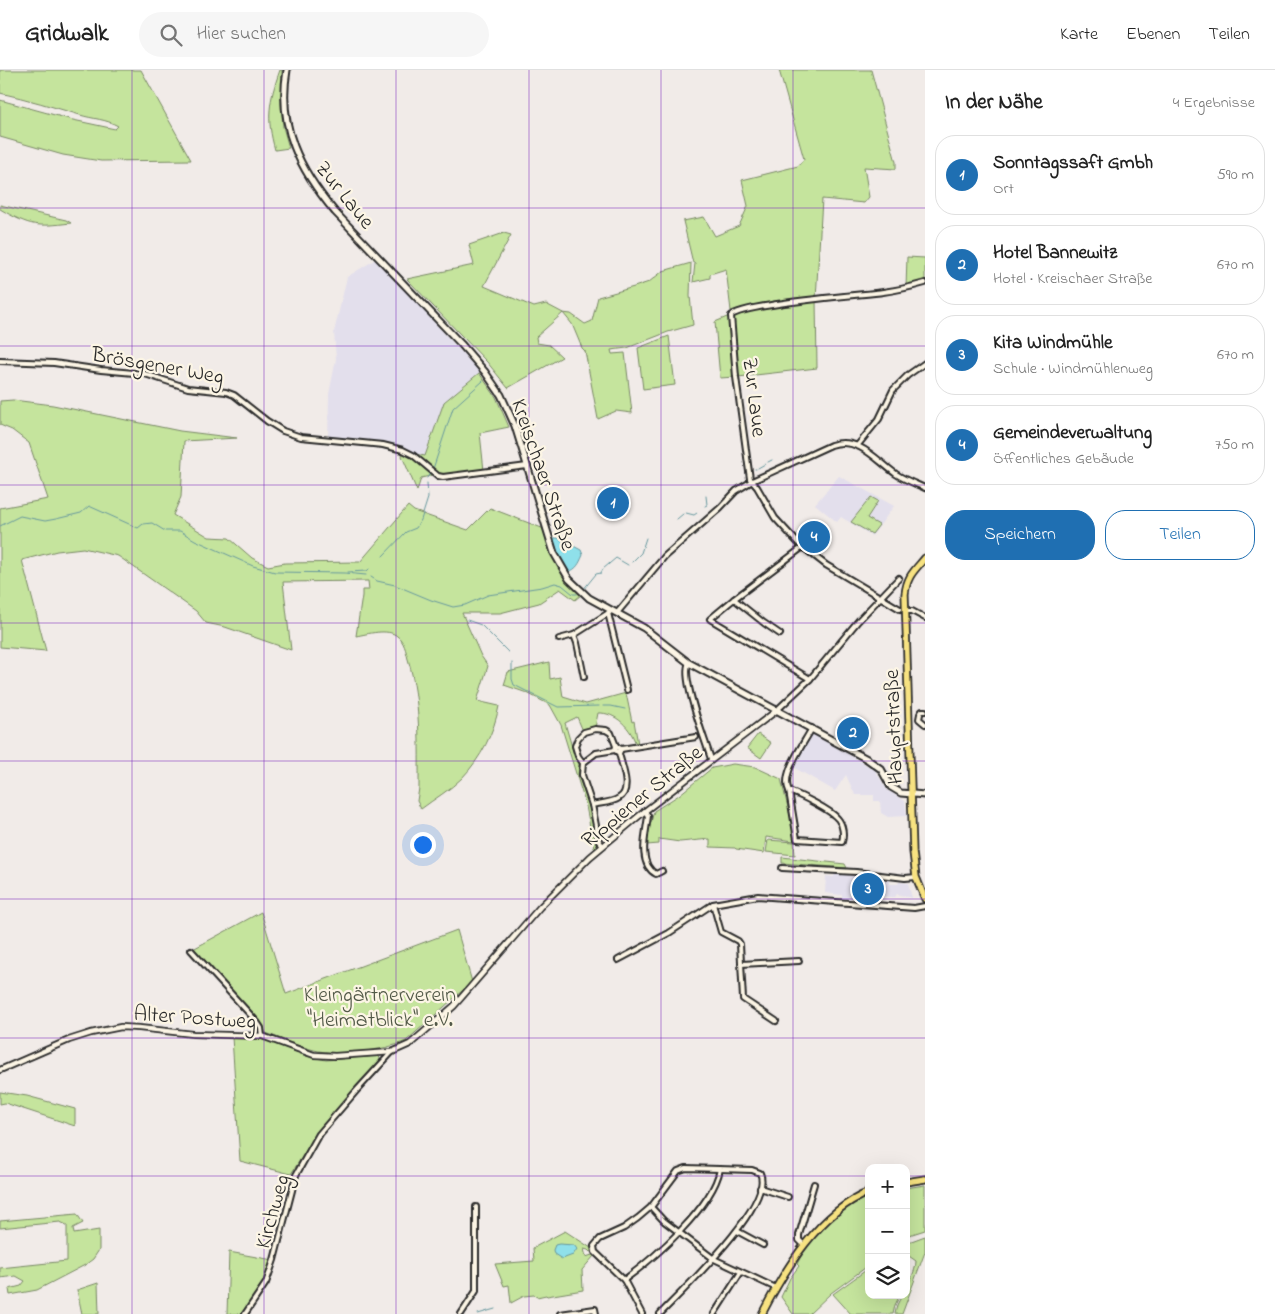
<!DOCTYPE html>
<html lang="de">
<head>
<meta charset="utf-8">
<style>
  body { margin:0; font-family:"Indie Flower",sans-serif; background:#f6f6f6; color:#222 }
  .controls { position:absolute; right:15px; bottom:15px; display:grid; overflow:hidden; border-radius:10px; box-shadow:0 5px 20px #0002 }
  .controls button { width:45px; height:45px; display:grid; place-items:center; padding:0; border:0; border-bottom:1px solid #e0e0e0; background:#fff; color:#222; font:25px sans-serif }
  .you { position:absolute; left:422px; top:774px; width:18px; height:18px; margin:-12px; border:4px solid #fff; border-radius:50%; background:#1a73e8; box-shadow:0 0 0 8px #1a73e833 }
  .badge { display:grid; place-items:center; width:32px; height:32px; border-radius:50%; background:#1f6fb2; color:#fff; font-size:16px; font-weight:700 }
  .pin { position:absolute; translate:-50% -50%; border:2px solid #fff; box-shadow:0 1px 5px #0006 }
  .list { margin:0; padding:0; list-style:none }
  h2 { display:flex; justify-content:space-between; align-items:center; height:65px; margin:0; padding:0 20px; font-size:21px }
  h2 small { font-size:16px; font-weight:400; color:#767676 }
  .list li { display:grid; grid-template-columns:32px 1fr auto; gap:15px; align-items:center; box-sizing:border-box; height:80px; margin:0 10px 10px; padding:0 10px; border:1px solid #e0e0e0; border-radius:20px }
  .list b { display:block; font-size:19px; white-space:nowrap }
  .list p { margin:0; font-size:16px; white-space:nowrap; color:#767676 }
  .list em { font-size:16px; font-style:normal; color:#767676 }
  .actions { display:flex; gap:10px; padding:15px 20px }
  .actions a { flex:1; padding:11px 0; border:1px solid #1f6fb2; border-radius:20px; text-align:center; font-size:18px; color:#1f6fb2 }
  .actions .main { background:#1f6fb2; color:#fff }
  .icon { flex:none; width:28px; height:28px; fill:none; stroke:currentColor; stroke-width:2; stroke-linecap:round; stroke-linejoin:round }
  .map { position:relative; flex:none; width:925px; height:1244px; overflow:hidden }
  header { display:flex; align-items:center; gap:30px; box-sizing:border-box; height:70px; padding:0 25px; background:#fff; border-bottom:1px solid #e0e0e0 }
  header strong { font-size:24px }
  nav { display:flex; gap:28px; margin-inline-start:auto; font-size:18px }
  .search { width:350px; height:45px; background:#f6f6f6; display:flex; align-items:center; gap:12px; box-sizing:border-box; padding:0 18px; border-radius:28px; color:#767676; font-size:19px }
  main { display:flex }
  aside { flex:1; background:#fff }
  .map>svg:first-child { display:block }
  .built { fill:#e3dfec }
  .green { fill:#c5e49d; stroke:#788864 }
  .water { fill:#8fe0ea; stroke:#67989e }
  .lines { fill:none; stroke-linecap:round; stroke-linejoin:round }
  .stream { stroke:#67989e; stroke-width:1 }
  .minor-casing { stroke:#2b2b2b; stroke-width:8 }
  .tertiary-casing { stroke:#2b2b2b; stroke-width:8 }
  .secondary-casing { stroke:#2b2b2b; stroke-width:9 }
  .primary-casing { stroke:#2b2b2b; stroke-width:9 }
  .minor { stroke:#fcf5e5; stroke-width:4 }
  .tertiary { stroke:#fcf5e5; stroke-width:4.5 }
  .secondary { stroke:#fcf5e5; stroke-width:5 }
  .primary { stroke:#f7e281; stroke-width:5.5 }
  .grid { fill:none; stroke:#7b2cbf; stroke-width:1; stroke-opacity:0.55 }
  .labels { text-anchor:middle; stroke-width:4.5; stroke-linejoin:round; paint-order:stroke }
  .street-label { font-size:22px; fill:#2b2b2b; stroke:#fcf5e5 }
  .park-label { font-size:22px; fill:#525948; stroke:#fcf5e5 }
</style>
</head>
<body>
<header>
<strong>Gridwalk</strong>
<div class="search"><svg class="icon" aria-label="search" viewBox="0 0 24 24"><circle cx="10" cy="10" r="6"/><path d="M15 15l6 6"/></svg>Hier suchen</div>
<nav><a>Karte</a><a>Ebenen</a><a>Teilen</a></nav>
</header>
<main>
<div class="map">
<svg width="925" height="1244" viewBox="0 0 925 1244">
  <rect width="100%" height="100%" fill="#f1ebe8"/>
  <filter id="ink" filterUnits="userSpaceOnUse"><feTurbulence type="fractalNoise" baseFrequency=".02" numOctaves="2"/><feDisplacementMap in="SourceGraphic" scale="10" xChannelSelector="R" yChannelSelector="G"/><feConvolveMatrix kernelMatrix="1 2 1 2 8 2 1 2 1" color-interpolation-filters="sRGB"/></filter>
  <g filter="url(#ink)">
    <g class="built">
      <path d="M376,189L480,302L444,332L425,387L383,375L328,370L329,324L336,289L334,262L347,207Z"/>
      <path d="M839,406L894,436L872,466L841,447L837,452L815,434Z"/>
      <path d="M812,663L875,700L887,720L905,731L907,746L888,747L881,743L880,731H874V725H855L846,705L835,721L793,697Z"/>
      <path d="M835,803L890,810V814H898L899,812L908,813L912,828L897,824L895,827L854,825L851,829H842V825L825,823L826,806L834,807Z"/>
    </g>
    <g class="green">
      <path d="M0,0H141L191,90L101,91L63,85L0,67V30L73,50L115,59L118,56C106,49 93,49 80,45C53,37 28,29 0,23Z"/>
      <path d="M280,0H282L281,34L283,57L289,78L275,80C266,48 269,31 280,0Z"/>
      <path d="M779,0H871L896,92V99L864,97L869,127L864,133L822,129L816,229L817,298L738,307L733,252L735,245L760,239L787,235V232L731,241L726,199L710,204V208L693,212L695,193H693L683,151L704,147L715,166L739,156L748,136L742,110L798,96L804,89Z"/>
      <path d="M0,135L66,150L71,153C37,157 31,157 0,139Z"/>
      <path d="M504,163L511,165L484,216L534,237L546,234L563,243L571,244L585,254L592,251L598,227L634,217L649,212L663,201L691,193L690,226L693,255L668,262L627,278L611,280L612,284L625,283L632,343L616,341L598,349L585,281L582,278L572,254L563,243L536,267L537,273L549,275L562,287L508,318L487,292L407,209L474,195L469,175Z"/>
      <path d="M907,187L925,188V213L906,218Z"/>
      <path d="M727,247L730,248L735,307L720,308L715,252Z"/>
      <path d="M669,266L675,315L643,319L638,278Z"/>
      <path d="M479,303L496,327L509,357L480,363L484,401L448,406L439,404L415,384L425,386L444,332Z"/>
      <path d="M13,330L53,335L180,361L237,368L184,371L181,427L173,445L209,467L229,468L252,488L268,496L285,493L360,492L408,436L414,441L468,460L490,438L547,460L567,510L581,525L575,530L560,519L539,533L500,543H462L481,586L488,596L477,631L499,636C494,663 481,688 462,708C450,720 434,729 421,739L417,731L419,718C419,674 421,632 408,589C406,581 404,571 397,566C388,558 367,564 356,566L362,526V520H369L368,511L283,512L291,580L225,557L206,553L196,541L118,486L83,478L57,481L22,490L46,581L0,577V438L48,429L29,373L12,360L0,355V331Z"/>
      <path d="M403,381L415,388L433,403L430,406L421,408L417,421L402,386Z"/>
      <path d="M871,427L878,431L867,448L879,455L872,464L851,452Z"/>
      <path d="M549,592L550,609L560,607L563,627L586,634L626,623L632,652L634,651L638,674L636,675C632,659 616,642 598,643L595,658L583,661L577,647L565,653L574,684L579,694L578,705L589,736L597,777L594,778L586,736L561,655L550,635L527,623L504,615L508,602Z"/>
      <path d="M758,664L771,673L761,688L747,678Z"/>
      <path d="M733,694L755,697L781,709L791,750L794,771L766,767L764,783L736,779L735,778L710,777V769L680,772L659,769V774L647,775V767L654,741L679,725L712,698Z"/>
      <path d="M768,770L794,772L795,785L766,782Z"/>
      <path d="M782,787L845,794L847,798L782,793Z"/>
      <path d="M261,842L286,924L457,860L472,912L406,971C384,981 338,986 314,980C297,976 282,969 266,963L260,951L254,944L193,879Z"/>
      <path d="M232,967L260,968L307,986L326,990L378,986L380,988L379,992L353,1020L341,1036L333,1043L328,1051L316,1065L291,1104L240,1091Z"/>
      <path d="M0,1022L27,1026L75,1039V1056L5,1033L0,1034Z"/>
      <path d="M925,1115V1160L906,1166V1118Z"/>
      <path d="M863,1129H869V1195L831,1223L809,1244H793L781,1227L790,1208L799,1196L797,1194C811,1166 835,1143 863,1129Z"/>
      <path d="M77,1144L83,1153L73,1158L74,1164L99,1160V1180L93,1189L85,1195L37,1220L10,1225L9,1219L21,1216L25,1211L16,1206L0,1208V1198L67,1191V1155L60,1152L0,1158V1151Z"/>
      <path d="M565,1161L591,1178L592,1181L590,1182L588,1180L584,1179L586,1187L592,1185L594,1186L582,1200L583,1220L547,1226L546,1225L537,1227L534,1225L524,1226L511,1233L509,1215L504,1216L495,1194L534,1191L533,1178Z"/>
      <path d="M925,1166V1182L902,1244H895L897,1235L902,1225H906C906,1213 916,1204 916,1191L906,1184V1173Z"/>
      <path d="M229,1182L273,1190L265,1213L242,1244H227Z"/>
      <path d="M869,1198V1225H900L895,1235L893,1244H851L833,1224Z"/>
      <path d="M98,1213L99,1244H82L77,1220Z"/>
    </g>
    <g class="water">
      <path d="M553,468H558L581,480L583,485C579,494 577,499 568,502L560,489Z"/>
      <path d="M559,1174L574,1175L577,1179L573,1185L562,1189L554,1184L553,1180L555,1175Z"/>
    </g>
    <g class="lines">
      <g class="stream">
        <path d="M768,392L772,390"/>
        <path d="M758,398L765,394"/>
        <path d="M433,399L453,338L483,311"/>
        <path d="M755,399H756"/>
        <path d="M427,408L430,403"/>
        <path d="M705,436L707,435L706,426"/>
        <path d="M686,443L694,445L697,443"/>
        <path d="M677,449L683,444"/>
        <path d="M0,456L20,446L45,451L56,449L81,443L89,436L138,458L143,454L152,453L165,461H180L195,470L253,496L275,502L345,503L366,505"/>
        <path d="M383,486L406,462L416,458L421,450L428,428L427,413"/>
        <path d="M632,492L641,483L646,468"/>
        <path d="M348,502L367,501L369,499"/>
        <path d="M371,507L377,511L395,515L431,530L453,537L465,535L488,525L542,517L555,513L562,515L573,524H577"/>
        <path d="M583,520L596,504L601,503L603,499L616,488L628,495"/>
        <path d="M467,550L481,555L508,582"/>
        <path d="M512,593V609L514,615L558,637L599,636"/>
        <path d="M603,636H611L625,639"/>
        <path d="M478,1244L495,1239"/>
      </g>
      <defs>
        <g id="minor">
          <path d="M0,291L54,293L101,300L145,304L188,318L226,322L234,325L267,351L283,361L301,367L383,375L403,380L413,385L438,406L443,407L527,396"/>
          <path d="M857,376L879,349L893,320L908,305L925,293"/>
          <path d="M803,477L734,529L710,549L810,609"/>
          <path d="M734,529L764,553L780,564"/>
          <path d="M900,539L826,495L799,474L775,448L757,417L750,409L736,307L731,246C742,234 860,225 883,222C898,220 911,217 925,213"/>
          <path d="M906,541H912L925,548"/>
          <path d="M608,543L627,620"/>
          <path d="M617,543L665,486L720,438L736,421L752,411L831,375C859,366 876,390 896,404C905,410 916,414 925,418"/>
          <path d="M574,565L577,573L584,607"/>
          <path d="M559,569L574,565L610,542"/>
          <path d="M689,593C680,606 706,673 711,689"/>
          <path d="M776,641L810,609L858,551L899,508"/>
          <path d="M925,641H922L920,644L919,649L925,654"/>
          <path d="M621,679L696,667"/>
          <path d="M583,693L596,683L615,680"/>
          <path d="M789,721C800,725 831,740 838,749C843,755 844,765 842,772L797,769L789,721C780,704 804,674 812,658"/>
          <path d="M592,735C600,733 612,733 619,728C633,720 621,694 619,683L615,680L616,676L621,679L619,683"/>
          <path d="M645,741L648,746C646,763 637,794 656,804L662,801"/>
          <path d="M602,775L599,771L592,735L582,705L583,693L578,686L575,676L578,668L584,662L595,659L606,660L611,663L616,676"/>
          <path d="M782,798L856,802L905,808L916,807"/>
          <path d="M713,834L721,862L738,871L740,874L743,929L776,951"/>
          <path d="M191,880L257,952L261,958L262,966"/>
          <path d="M618,890L669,863L713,834L758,826L914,838L925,836"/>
          <path d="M741,894L799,891"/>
          <path d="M760,1118L788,1127"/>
          <path d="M651,1137L664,1151L714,1189L776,1218"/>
          <path d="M737,1161L763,1175"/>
          <path d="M804,1175L799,1170V1165L814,1114"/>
          <path d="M624,1210C654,1188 713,1137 720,1099"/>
          <path d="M245,1244L266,1213L274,1190L296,1105L319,1064L358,1019L392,982"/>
          <path d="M461,1244L476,1221V1137"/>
          <path d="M560,1244L595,1239L596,1244"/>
          <path d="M642,1244L624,1210L595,1182L594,1176L600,1169L624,1158L638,1148L651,1137L678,1101L686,1098L752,1100L760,1103C775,1134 681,1222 660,1244"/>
          <path d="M714,1244L741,1202"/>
        </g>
        <path id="tertiary" d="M0,1000L69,970L91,963L121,957L139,958L193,964L262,966L314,985L335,986L392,982L410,974L454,936L540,837L590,787L645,741L776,641"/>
        <path id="secondary" d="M287,0C277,57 300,100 335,142L461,274L485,302L501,325L515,356L554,483L569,509L589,528L644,558L689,593L867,689L881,699L891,717L901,723L925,725"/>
        <g id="primary">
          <path d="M925,488C914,501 907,506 905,524L913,782L916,807L925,829"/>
          <path d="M906,1112L925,1109"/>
          <path d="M762,1244C785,1199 819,1142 869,1122"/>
        </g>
      </defs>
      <use href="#minor" class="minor-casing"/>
      <use href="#tertiary" class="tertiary-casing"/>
      <use href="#secondary" class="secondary-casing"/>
      <use href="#primary" class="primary-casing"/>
      <use href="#minor" class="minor"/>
      <use href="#tertiary" class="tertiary"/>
      <use href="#secondary" class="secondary"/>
      <use href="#primary" class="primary"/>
    </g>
  </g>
  <path class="grid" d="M132,0V1244M264,0V1244M396,0V1244M529,0V1244M661,0V1244M793,0V1244M0,138H925M0,276H925M0,415H925M0,553H925M0,691H925M0,829H925M0,968H925M0,1106H869M906,1106H925"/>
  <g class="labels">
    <g class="street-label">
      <text transform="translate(346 124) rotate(51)" y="8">Zur Laue</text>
      <text transform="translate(158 294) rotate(10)" y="8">Brösgener Weg</text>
      <text transform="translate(756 327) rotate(83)" y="8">Zur Laue</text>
      <text transform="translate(545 404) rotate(71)" y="8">Kreischaer Straße</text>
      <text transform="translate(892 657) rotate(-92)" y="8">Hauptstraße</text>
      <text transform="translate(641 725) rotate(-39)" y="8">Rippiener Straße</text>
      <text transform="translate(195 946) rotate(4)" y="8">Alter Postweg</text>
      <text transform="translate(271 1141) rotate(-74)" y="8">Kirchweg</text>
    </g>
    <g class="park-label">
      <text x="380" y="931">Kleingärtnerverein<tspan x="380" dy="25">"Heimatblick" e.V.</tspan></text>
    </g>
  </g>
</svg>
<div class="controls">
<button>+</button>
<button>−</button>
<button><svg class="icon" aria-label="layers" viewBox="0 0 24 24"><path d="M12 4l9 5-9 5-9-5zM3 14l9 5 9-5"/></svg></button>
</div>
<div class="you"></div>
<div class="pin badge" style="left:613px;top:433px">1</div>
<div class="pin badge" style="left:853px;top:663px">2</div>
<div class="pin badge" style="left:868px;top:819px">3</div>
<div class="pin badge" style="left:814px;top:467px">4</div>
</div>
<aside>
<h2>In der Nähe<small>4 Ergebnisse</small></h2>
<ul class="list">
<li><span class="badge">1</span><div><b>Sonntagssaft Gmbh</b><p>Ort</p></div><em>590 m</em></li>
<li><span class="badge">2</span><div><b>Hotel Bannewitz</b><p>Hotel · Kreischaer Straße</p></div><em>670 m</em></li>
<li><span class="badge">3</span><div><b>Kita Windmühle</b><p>Schule · Windmühlenweg</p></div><em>670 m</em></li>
<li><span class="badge">4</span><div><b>Gemeindeverwaltung</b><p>Öffentliches Gebäude</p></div><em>750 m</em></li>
</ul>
<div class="actions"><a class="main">Speichern</a><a>Teilen</a></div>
</aside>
</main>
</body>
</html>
